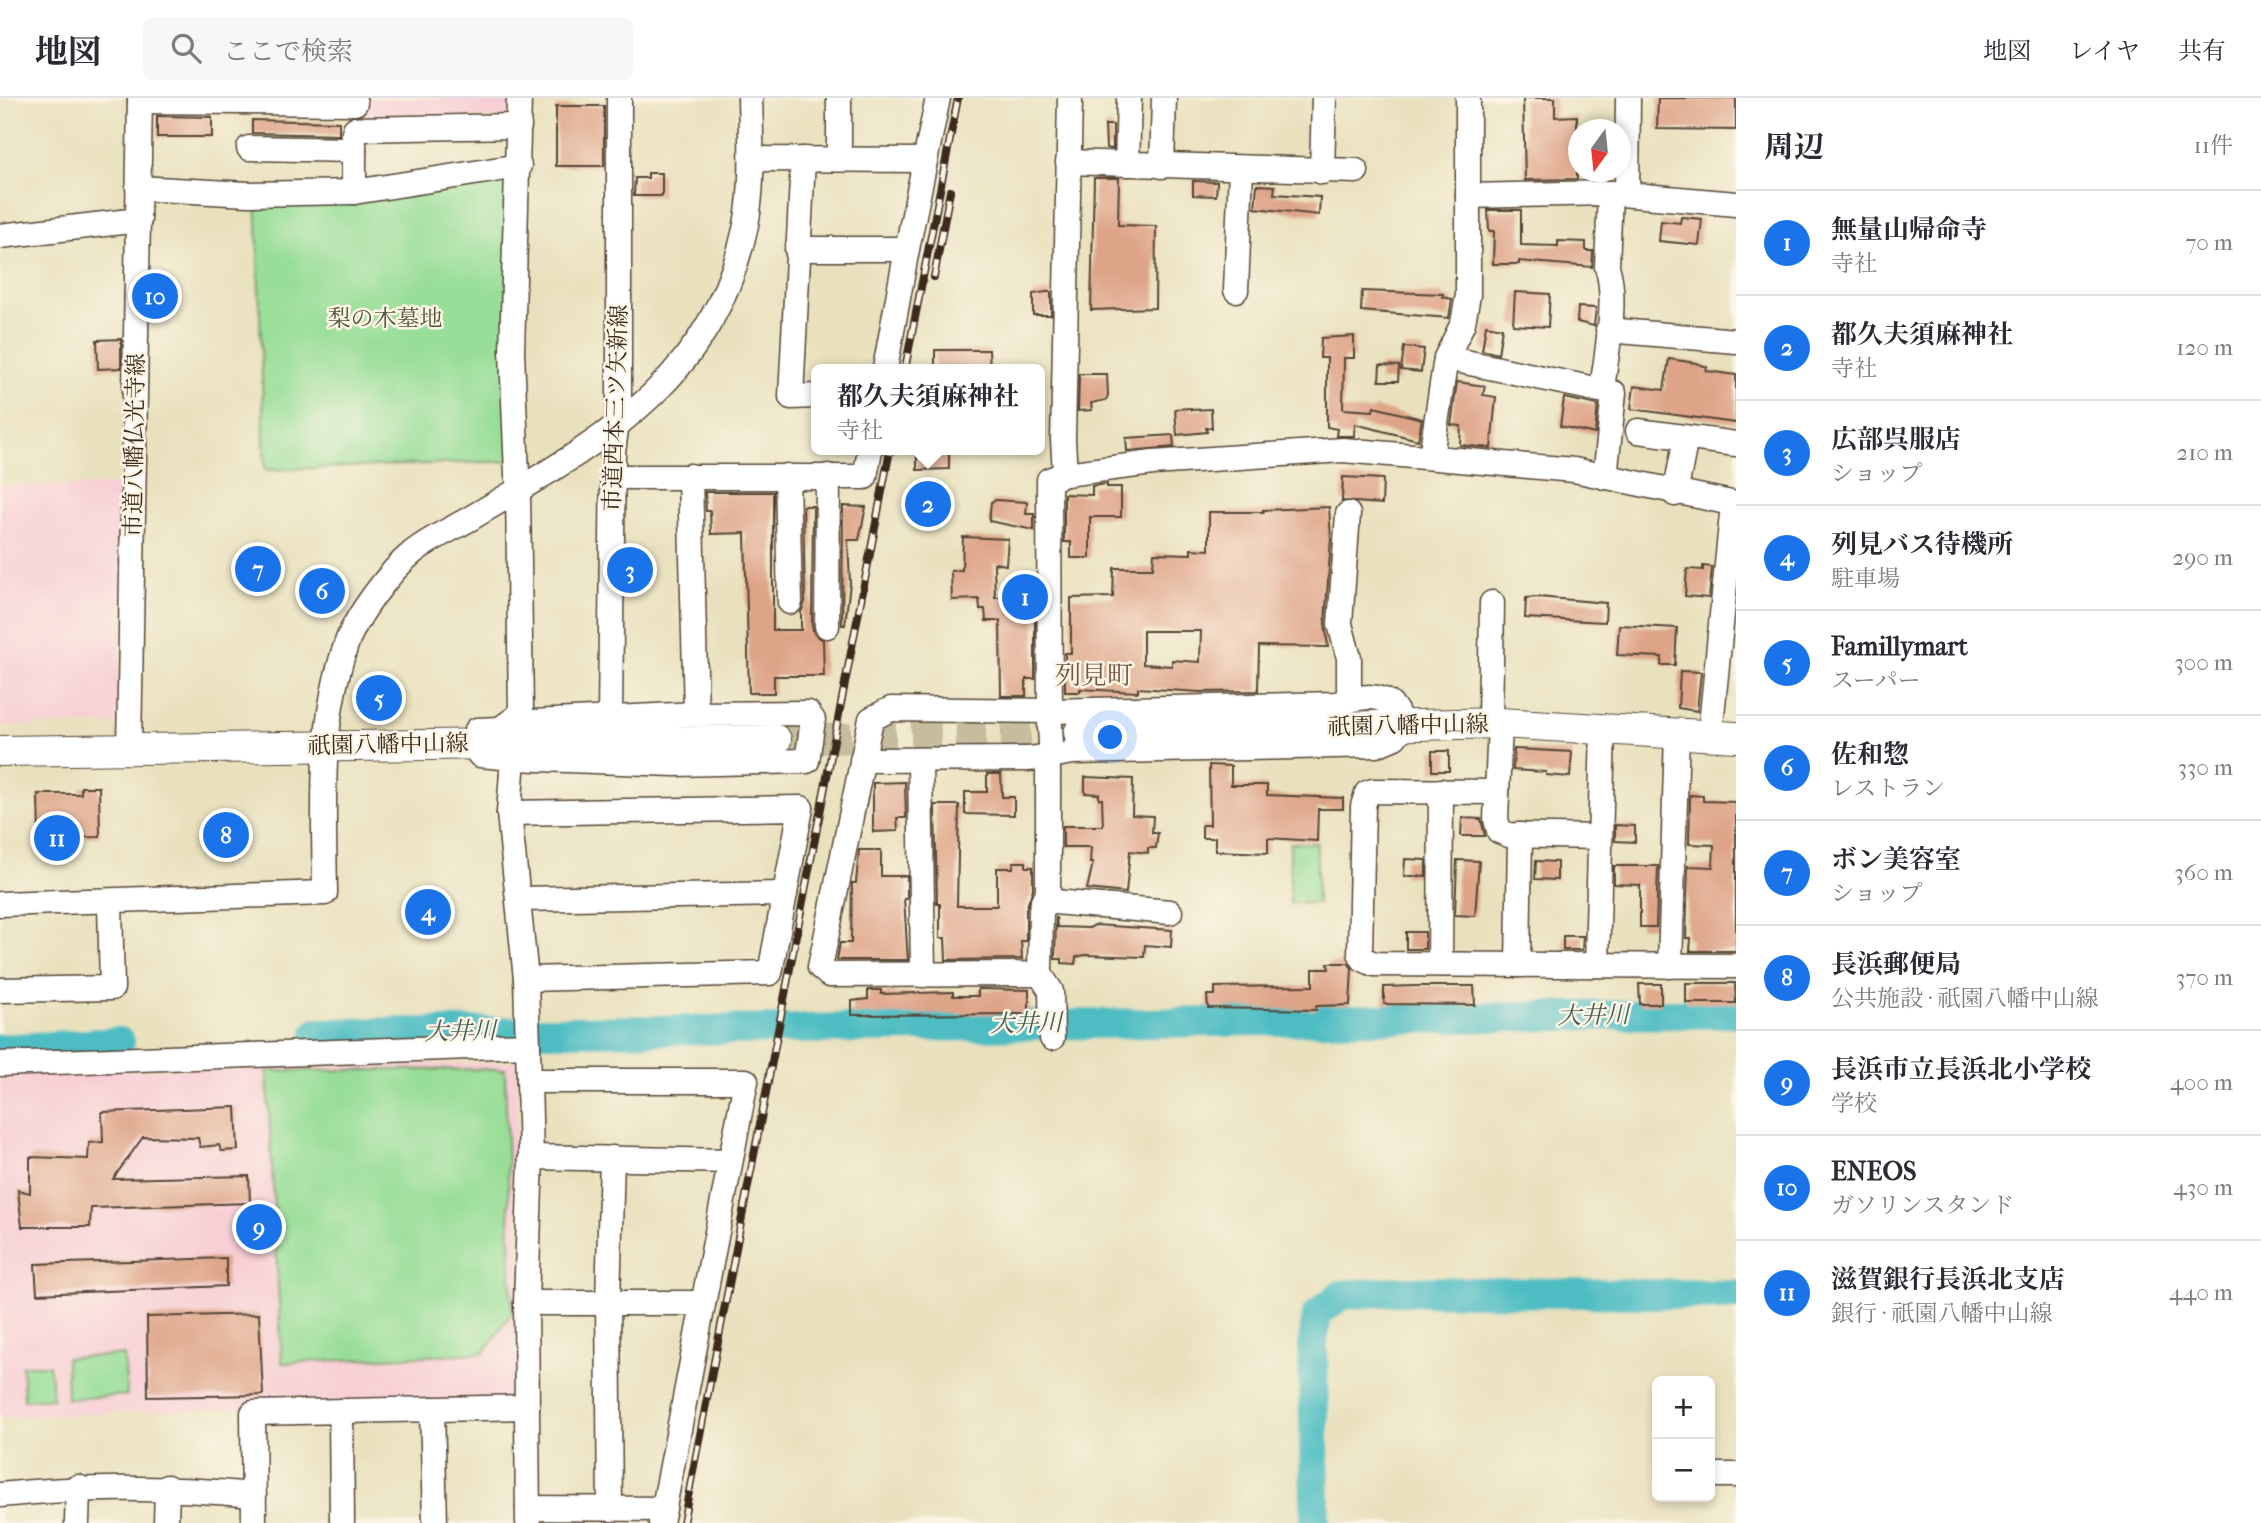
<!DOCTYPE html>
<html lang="ja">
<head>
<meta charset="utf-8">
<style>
  body { margin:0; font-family:"IM FELL French Canon","Noto Serif JP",serif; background:#f7f7f7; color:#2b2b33 }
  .controls { position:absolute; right:21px; bottom:21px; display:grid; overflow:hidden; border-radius:10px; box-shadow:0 4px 10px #0003 }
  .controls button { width:63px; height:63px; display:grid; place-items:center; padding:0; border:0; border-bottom:2px solid #e1e1e2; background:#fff; color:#2b2b33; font:35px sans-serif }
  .compass { position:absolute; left:1568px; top:21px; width:63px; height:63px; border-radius:50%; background:#fff; box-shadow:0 4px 10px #0003; rotate:195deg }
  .you { position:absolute; left:1111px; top:640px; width:24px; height:24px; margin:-18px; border:5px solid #fff; border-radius:50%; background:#1a73e8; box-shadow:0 0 0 10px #1a73e833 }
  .badge { display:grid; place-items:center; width:46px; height:46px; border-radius:50%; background:#1a73e8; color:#fff; font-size:23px; font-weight:700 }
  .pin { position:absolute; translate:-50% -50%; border:4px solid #fff; box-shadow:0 2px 7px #0006 }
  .popup { position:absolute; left:811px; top:266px; width:234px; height:91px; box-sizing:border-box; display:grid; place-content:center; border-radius:10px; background:#fff; filter:drop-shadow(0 2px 5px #0005); font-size:23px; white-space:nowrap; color:#7c7c81 }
  .popup b { font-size:26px; color:#2b2b33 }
  .popup::after { content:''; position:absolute; left:50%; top:100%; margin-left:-14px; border:14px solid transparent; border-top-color:#fff }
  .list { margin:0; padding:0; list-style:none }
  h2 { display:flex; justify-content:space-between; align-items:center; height:91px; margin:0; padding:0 28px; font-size:30px }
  h2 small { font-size:23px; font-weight:400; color:#7c7c81 }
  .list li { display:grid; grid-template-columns:46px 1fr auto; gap:21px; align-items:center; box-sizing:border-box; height:105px; padding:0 28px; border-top:2px solid #e1e1e2 }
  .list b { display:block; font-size:26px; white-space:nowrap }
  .list p { margin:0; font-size:23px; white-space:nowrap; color:#7c7c81 }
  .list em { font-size:23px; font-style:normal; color:#7c7c81 }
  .icon { flex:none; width:38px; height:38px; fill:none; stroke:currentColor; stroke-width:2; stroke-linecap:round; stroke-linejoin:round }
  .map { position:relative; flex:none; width:1736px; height:1425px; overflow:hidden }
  header { display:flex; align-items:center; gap:42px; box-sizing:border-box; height:98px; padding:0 35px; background:#fff; border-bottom:2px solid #e1e1e2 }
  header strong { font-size:33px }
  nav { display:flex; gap:38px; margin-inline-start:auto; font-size:24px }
  .search { width:490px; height:63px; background:#f7f7f7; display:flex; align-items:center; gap:18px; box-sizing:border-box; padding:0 24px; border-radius:10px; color:#7c7c81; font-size:26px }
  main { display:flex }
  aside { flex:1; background:#fff }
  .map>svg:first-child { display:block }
  .built { fill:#f7cfd5 }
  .green { fill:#98de98; stroke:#6a845b; stroke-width:2 }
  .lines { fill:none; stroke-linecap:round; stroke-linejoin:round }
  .river { stroke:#4ebdc3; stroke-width:30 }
  .building { fill:#dea488; fill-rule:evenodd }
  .major-tunnel { stroke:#c6bc9e; stroke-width:30; stroke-dasharray:30 15; stroke-linecap:butt }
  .minor-casing { stroke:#554536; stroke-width:27 }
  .major-casing { stroke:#554536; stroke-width:32 }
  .minor { stroke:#fff; stroke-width:24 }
  .major { stroke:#fff; stroke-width:30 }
  .rail-casing { stroke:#3b2a1e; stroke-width:8 }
  .rail { stroke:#fcf5e5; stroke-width:5; stroke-dasharray:16; stroke-linecap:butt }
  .minor-bridge-casing { stroke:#554536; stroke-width:27; stroke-linecap:butt }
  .minor-bridge { stroke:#fff; stroke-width:24 }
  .labels { text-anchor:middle; stroke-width:5; stroke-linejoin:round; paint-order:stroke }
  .park-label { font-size:23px; fill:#52573c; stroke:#fcf5e5 }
  .street-label { font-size:23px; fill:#3b2a1e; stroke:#fcf5e5 }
  .water-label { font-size:24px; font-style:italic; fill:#425d58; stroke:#fcf5e5 }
  .quarter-label { font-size:26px; fill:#745543; stroke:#fcf5e5 }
</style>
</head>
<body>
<header>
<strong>地図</strong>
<div class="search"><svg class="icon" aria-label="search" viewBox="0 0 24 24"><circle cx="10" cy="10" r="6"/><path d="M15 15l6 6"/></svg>ここで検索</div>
<nav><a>地図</a><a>レイヤ</a><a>共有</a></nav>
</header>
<main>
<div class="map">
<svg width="1736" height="1425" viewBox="0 0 1736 1425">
  <rect width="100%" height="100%" fill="#fcf5e5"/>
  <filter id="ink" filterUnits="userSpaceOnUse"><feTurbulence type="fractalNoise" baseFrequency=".0143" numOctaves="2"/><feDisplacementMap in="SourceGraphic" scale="14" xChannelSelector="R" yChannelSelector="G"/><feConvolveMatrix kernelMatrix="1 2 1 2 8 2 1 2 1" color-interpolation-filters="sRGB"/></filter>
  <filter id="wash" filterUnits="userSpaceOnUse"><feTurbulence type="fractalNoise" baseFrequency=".00686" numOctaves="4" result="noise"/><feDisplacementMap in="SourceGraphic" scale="28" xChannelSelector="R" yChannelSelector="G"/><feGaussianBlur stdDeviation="1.57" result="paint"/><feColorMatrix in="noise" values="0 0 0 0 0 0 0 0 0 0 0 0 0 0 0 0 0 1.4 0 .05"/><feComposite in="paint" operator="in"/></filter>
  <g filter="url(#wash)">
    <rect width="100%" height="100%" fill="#e9e1be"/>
    <g class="built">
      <path d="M361,0H513V19L360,20Z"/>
      <path d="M124,387L118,626L0,628V388Z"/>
      <path d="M516,964L520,1283L507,1300L0,1319V974Z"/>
    </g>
    <g class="green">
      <path d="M517,70L513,363L265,372L256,96Z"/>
      <rect x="1290" y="745" width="27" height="60"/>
      <path d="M505,971L512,1214L484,1255L282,1265L267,973Z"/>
      <path d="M124,1257L127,1297L67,1301L66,1260Z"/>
      <path d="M22,1267H49L53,1300L24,1302Z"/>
    </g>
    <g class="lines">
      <g class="river">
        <path d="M317,935L800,931L1736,915"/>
        <path d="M0,951L120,944"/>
        <path d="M1315,1425L1313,1243L1317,1216L1341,1197L1397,1193L1736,1197"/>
      </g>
    </g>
    <g id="blocks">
      <g class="building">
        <path d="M1523,0H1555V19L1577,18V81L1525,82Z"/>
        <path d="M1658,0H1736V32L1657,31Z"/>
        <rect x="556" y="8" width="48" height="60"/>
        <path d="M157,18L212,19V39H157Z"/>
        <path d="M252,22L339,24V37L252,35Z"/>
        <path d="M1105,27H1113V51L1106,50Z"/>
        <path d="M648,75H662V98H634L635,80H648Z"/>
        <path d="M1094,80H1119L1118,127L1156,128L1155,210L1091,212Z"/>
        <path d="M1193,83L1217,84L1216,98L1193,97Z"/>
        <path d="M1257,87L1275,88L1274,96L1320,99L1319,117L1255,110Z"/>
        <path d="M1488,112H1521V147L1558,148V143L1586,144V153H1593L1592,169L1519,163V166H1493L1494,133H1489Z"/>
        <path d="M1681,119L1702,121L1699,147L1659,143L1661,123L1680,125Z"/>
        <path d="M1362,193L1443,196V199L1452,201L1449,220L1361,213Z"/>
        <path d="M1046,194H1051V217H1033V196Z"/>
        <path d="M1515,194L1550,196L1548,229L1513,227Z"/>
        <path d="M1578,209L1596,210L1594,228L1577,224Z"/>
        <path d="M1486,227L1502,230L1498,256L1482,252Z"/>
        <path d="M1354,238V260H1344L1343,311L1373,313L1374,309L1422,321L1418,342L1355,326L1354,338H1336L1337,331L1327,329V260H1320L1321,240Z"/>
        <path d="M121,241V270L98,271L97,242Z"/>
        <path d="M1404,249L1424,251L1421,274L1401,272Z"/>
        <path d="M935,252H989L990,271H935Z"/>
        <path d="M1669,261L1696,265L1707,269L1706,273L1736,277V325L1631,311L1634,288L1664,292Z"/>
        <path d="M1380,267L1399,268L1398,283H1379Z"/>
        <path d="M1079,276H1107L1108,297L1106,302L1091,305L1092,312L1078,313Z"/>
        <path d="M1457,284L1485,288L1483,297L1496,299L1491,350L1460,347L1461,328L1451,327Z"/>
        <path d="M1564,300L1598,307L1595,336L1560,328Z"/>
        <path d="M1191,310V312L1211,311L1212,330H1206L1207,334L1177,337L1175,311Z"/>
        <path d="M1173,337L1174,349L1127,353L1126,340Z"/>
        <path d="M917,352H949V371L917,372Z"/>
        <path d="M1343,379L1383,381L1382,406L1342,403Z"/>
        <path d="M1107,386V389H1121V419H1090V460H1071V444H1064V396L1092,397V388Z"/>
        <path d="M705,394H773V532H801V514L805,504L803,408H813L812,528L814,536L823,542L824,578H774V595H749L745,435L711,436L710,413H706Z"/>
        <path d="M938,396L953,400L949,412L934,408Z"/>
        <path d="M996,402L1027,404L1026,416H1034V432L989,423L991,404Z"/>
        <path d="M843,408L866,409L859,442H848L850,485L845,527H842Z"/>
        <path d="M1329,409L1331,441L1325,525L1328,549L1259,548L1258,593L1200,594L1138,590V594L1080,591V594H1065V555H1071V500L1113,499L1114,470H1153L1154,455L1191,456V451L1209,452V414H1264L1263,412ZM1143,533H1201L1200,564L1172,562V568L1143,566Z"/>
        <path d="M963,439L1008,441L1006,467L994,465L995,499L1035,498V581H1026V598H1001L1000,523H986L985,511H980L979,501L952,502L951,473L962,472Z"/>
        <path d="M1703,468L1712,469L1709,500L1685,498L1687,471L1703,472Z"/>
        <path d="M1538,499L1606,505L1605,524L1525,520L1526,500Z"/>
        <path d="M1619,527L1677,530L1675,567H1661L1662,559L1617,557Z"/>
        <path d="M1680,573L1701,574L1697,613L1678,610Z"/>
        <path d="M1514,651L1572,654L1570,679L1546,677V674L1513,672Z"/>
        <rect x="1432" y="653" width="17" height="20"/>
        <path d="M1209,667L1231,668V687H1267V697L1343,700V711H1318L1317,743L1268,740V755L1215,753V740H1202V727H1210Z"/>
        <path d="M987,676H1001L1002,699H1014V717L965,716V694H987Z"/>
        <path d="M1085,679L1133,681L1132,717L1153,718L1152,735H1158L1156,750H1148V755L1130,753L1126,795L1087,791L1093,765H1090L1091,749H1063V728H1103L1102,701H1099V696L1085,695Z"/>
        <path d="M905,684L906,720H897L898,733L873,734V685Z"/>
        <path d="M81,689H99L100,739L39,740L38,696H81Z"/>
        <path d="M1690,697L1703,698V703L1736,704V853H1690L1691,840H1686L1688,768L1713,769L1714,747L1689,746Z"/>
        <path d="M935,707H959L957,808H997V770H1013V764H1026V769H1033V791L1026,811V843H1021L1022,861L946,862L945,840H940V806H937Z"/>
        <path d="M1462,720L1481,721L1485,738H1461Z"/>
        <path d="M1615,727L1635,728V744L1615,743Z"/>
        <path d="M859,752H881V778H907V801H904L908,862H837L840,845H851L852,785H856Z"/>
        <path d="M1405,761L1426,762V778H1404Z"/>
        <path d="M1457,762L1479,763L1475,818L1455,817Z"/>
        <path d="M1536,763L1557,764V782L1535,781Z"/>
        <path d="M1614,768H1658L1656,829H1640V787L1614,786Z"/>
        <path d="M1056,819L1057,829L1089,830L1095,827L1172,832L1171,849L1145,847L1144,859L1085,857L1076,859L1075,866L1062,865V861H1055Z"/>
        <rect x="1406" y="834" width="19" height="17"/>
        <path d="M1563,838H1583L1582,852H1563Z"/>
        <path d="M1328,865H1348L1352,870L1350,907L1316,908V912L1208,910L1207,897H1215V889L1313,888V871H1329Z"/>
        <path d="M1686,885H1735L1736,905H1686Z"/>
        <path d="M1639,886H1661V906H1640Z"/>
        <path d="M1414,888H1474L1475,907L1384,906V889Z"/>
        <path d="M978,891L1029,892V916L852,917V903L868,901V892H881V896L953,894V898H978Z"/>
        <path d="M236,1009L238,1052L221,1053L219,1047L200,1049L198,1040L143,1039L113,1081L249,1078L250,1105L91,1110L90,1129H22L18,1092L30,1095V1059L88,1061L89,1045L103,1044L102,1014Z"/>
        <path d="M226,1160V1188L37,1196L35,1166Z"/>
        <path d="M259,1216L263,1297L148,1299L147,1219Z"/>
      </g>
    </g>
  </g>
  <g filter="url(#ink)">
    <use href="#blocks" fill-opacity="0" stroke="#554536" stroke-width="2"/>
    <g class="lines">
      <path class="major-tunnel" d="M776,642L1079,635"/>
      <defs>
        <g id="minor">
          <path d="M140,3L355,5"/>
          <path d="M355,31L519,28"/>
          <path d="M249,50L354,52"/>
          <path d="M752,61L924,62"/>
          <path d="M803,61L791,299L816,298"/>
          <path d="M839,61V0"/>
          <path d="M1068,64L1356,73"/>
          <path d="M1127,66L1129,0"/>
          <path d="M1162,68L1164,0"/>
          <path d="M1322,74L1324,0"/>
          <path d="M138,90L248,96L354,94L519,68"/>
          <path d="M354,94V35"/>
          <path d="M1627,96L1628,0"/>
          <path d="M1468,98L1610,95L1736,106"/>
          <path d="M0,138L139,122"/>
          <path d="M797,151H907L885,271"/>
          <path d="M907,151L938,0"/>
          <path d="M1236,192L1241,71"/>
          <path d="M1608,232L1736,243"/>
          <path d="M1446,260L1614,295L1605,379"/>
          <path d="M1602,291C1606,259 1618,199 1607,169L1610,95"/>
          <path d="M1638,333L1736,346"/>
          <path d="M1431,358L1446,260L1463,225L1468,197V0"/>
          <path d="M1065,376L1153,365L1343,352L1574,372L1736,406"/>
          <path d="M517,377L512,254L519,0"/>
          <path d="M690,378L696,616"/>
          <path d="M787,378L790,504"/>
          <path d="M612,379H865L870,352"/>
          <path d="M518,392L521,616L500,631L477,632L470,645L480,657L513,660L509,715L526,881L529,983L531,1059L526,1205L528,1425"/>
          <path d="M1675,396L1686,340"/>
          <path d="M1348,416L1340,526L1349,560V602"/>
          <path d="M827,528L828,378"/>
          <path d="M610,620L613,354L619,309V0"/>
          <path d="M1490,625L1492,505"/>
          <path d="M1500,625L1496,721L1499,733L1509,737L1599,739"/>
          <path d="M1050,628L1049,382L1065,376L1063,342L1070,0"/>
          <path d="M505,630L532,624L696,616L808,615L813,622L807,663L675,666L513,660"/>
          <path d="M1710,637L1733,406"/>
          <path d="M129,652L140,0"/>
          <path d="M862,662L1028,661C1043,660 1058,656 1073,654L1376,647L1395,639C1400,632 1402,625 1398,617C1386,591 1358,599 1336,606L1051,613L891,611L871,621L820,869L829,877L1040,876L1041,811L1048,794V665C1049,658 1050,652 1051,646"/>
          <path d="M920,663L923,877"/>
          <path d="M1497,694L1373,693L1367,695L1363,708L1360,855L1363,861L1374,866L1736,868"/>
          <path d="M509,715L801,710L770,875L526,881"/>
          <path d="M519,801L785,796"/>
          <path d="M1043,803L1170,814"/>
          <path d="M0,806L325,795C324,710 318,626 347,544C357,517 390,473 412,455C429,441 452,431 471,420C600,343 712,286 746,127C754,86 751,41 750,0"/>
          <path d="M1440,866L1441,693"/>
          <path d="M1518,867L1520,737"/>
          <path d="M1597,867L1603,629"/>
          <path d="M1670,868L1677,635"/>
          <path d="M1040,876L1051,893L1052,940"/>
          <path d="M0,892L112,890L110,804"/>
          <path d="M0,966L528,947"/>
          <path d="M529,983H746L661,1425"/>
          <path d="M531,1059L730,1063"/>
          <path d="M526,1205H703"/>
          <path d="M432,1311L435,1425"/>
          <path d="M341,1313L342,1425"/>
          <path d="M1710,1377H1736"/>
          <path d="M0,1397C86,1388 168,1389 254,1397"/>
          <path d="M528,1410L664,1411"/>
          <path d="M610,1411L608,1204L612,1060"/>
          <path d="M77,1425L78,1389"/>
          <path d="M166,1425L167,1389"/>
          <path d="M254,1425L253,1315L527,1309"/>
        </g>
        <g id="major">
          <path d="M1079,635L1500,625L1736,639"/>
          <path d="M0,653L776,642"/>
        </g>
      </defs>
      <use href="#minor" class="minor-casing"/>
      <use href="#major" class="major-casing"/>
      <use href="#minor" class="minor"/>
      <use href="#major" class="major"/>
      <defs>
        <g id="rail">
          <path d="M934,179L950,93"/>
          <path d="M905,271L958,0"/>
          <path d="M683,1425L890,352"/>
        </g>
      </defs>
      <use href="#rail" class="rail-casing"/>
      <use href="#rail" class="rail"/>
      <defs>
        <path id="minor-bridge" d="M1050,628L1051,646"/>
      </defs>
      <use href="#minor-bridge" class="minor-bridge-casing"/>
      <use href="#minor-bridge" class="minor-bridge"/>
    </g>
  </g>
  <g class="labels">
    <g class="park-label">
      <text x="385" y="228">梨の木墓地</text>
    </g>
    <g class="street-label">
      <text transform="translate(615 310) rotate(-88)" y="8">市道西本三ツ矢新線</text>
      <text transform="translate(134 347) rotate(-89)" y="8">市道八幡仏光寺線</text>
      <text transform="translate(1408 627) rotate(-1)" y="8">祇園八幡中山線</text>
      <text transform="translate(388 646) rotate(-1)" y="8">祇園八幡中山線</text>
    </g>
    <g class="water-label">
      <text transform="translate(1593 917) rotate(-1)" y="8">大井川</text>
      <text transform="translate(1026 925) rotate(-1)" y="8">大井川</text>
      <text transform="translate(460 933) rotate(-1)" y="8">大井川</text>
    </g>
    <g class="quarter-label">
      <text x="1094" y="586">列見町</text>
    </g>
  </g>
</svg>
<div class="controls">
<button>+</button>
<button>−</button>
</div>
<svg class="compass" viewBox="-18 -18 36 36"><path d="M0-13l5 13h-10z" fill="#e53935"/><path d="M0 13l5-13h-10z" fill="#7c7c81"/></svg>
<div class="you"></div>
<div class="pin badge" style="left:1025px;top:499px">1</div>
<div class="pin badge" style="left:928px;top:406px">2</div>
<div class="popup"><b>都久夫須麻神社</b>寺社</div>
<div class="pin badge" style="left:630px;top:472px">3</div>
<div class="pin badge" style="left:428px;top:814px">4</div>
<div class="pin badge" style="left:379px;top:600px">5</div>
<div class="pin badge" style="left:322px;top:493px">6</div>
<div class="pin badge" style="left:258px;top:471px">7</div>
<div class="pin badge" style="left:226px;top:737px">8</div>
<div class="pin badge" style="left:259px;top:1129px">9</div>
<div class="pin badge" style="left:155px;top:198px">10</div>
<div class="pin badge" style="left:57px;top:740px">11</div>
</div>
<aside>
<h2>周辺<small>11件</small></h2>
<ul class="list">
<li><span class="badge">1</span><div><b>無量山帰命寺</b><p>寺社</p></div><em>70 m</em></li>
<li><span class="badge">2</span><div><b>都久夫須麻神社</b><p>寺社</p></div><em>120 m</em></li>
<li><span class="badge">3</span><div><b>広部呉服店</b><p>ショップ</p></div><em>210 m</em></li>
<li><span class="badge">4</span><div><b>列見バス待機所</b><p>駐車場</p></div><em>290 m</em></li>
<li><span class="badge">5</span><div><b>Famillymart</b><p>スーパー</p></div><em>300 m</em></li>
<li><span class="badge">6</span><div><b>佐和惣</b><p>レストラン</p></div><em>330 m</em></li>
<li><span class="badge">7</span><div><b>ボン美容室</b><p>ショップ</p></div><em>360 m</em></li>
<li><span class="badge">8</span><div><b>長浜郵便局</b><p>公共施設 · 祇園八幡中山線</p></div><em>370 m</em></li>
<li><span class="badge">9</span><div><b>長浜市立長浜北小学校</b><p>学校</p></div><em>400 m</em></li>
<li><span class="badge">10</span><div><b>ENEOS</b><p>ガソリンスタンド</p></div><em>430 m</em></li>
<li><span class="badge">11</span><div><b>滋賀銀行長浜北支店</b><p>銀行 · 祇園八幡中山線</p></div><em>440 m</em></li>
</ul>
</aside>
</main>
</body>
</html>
